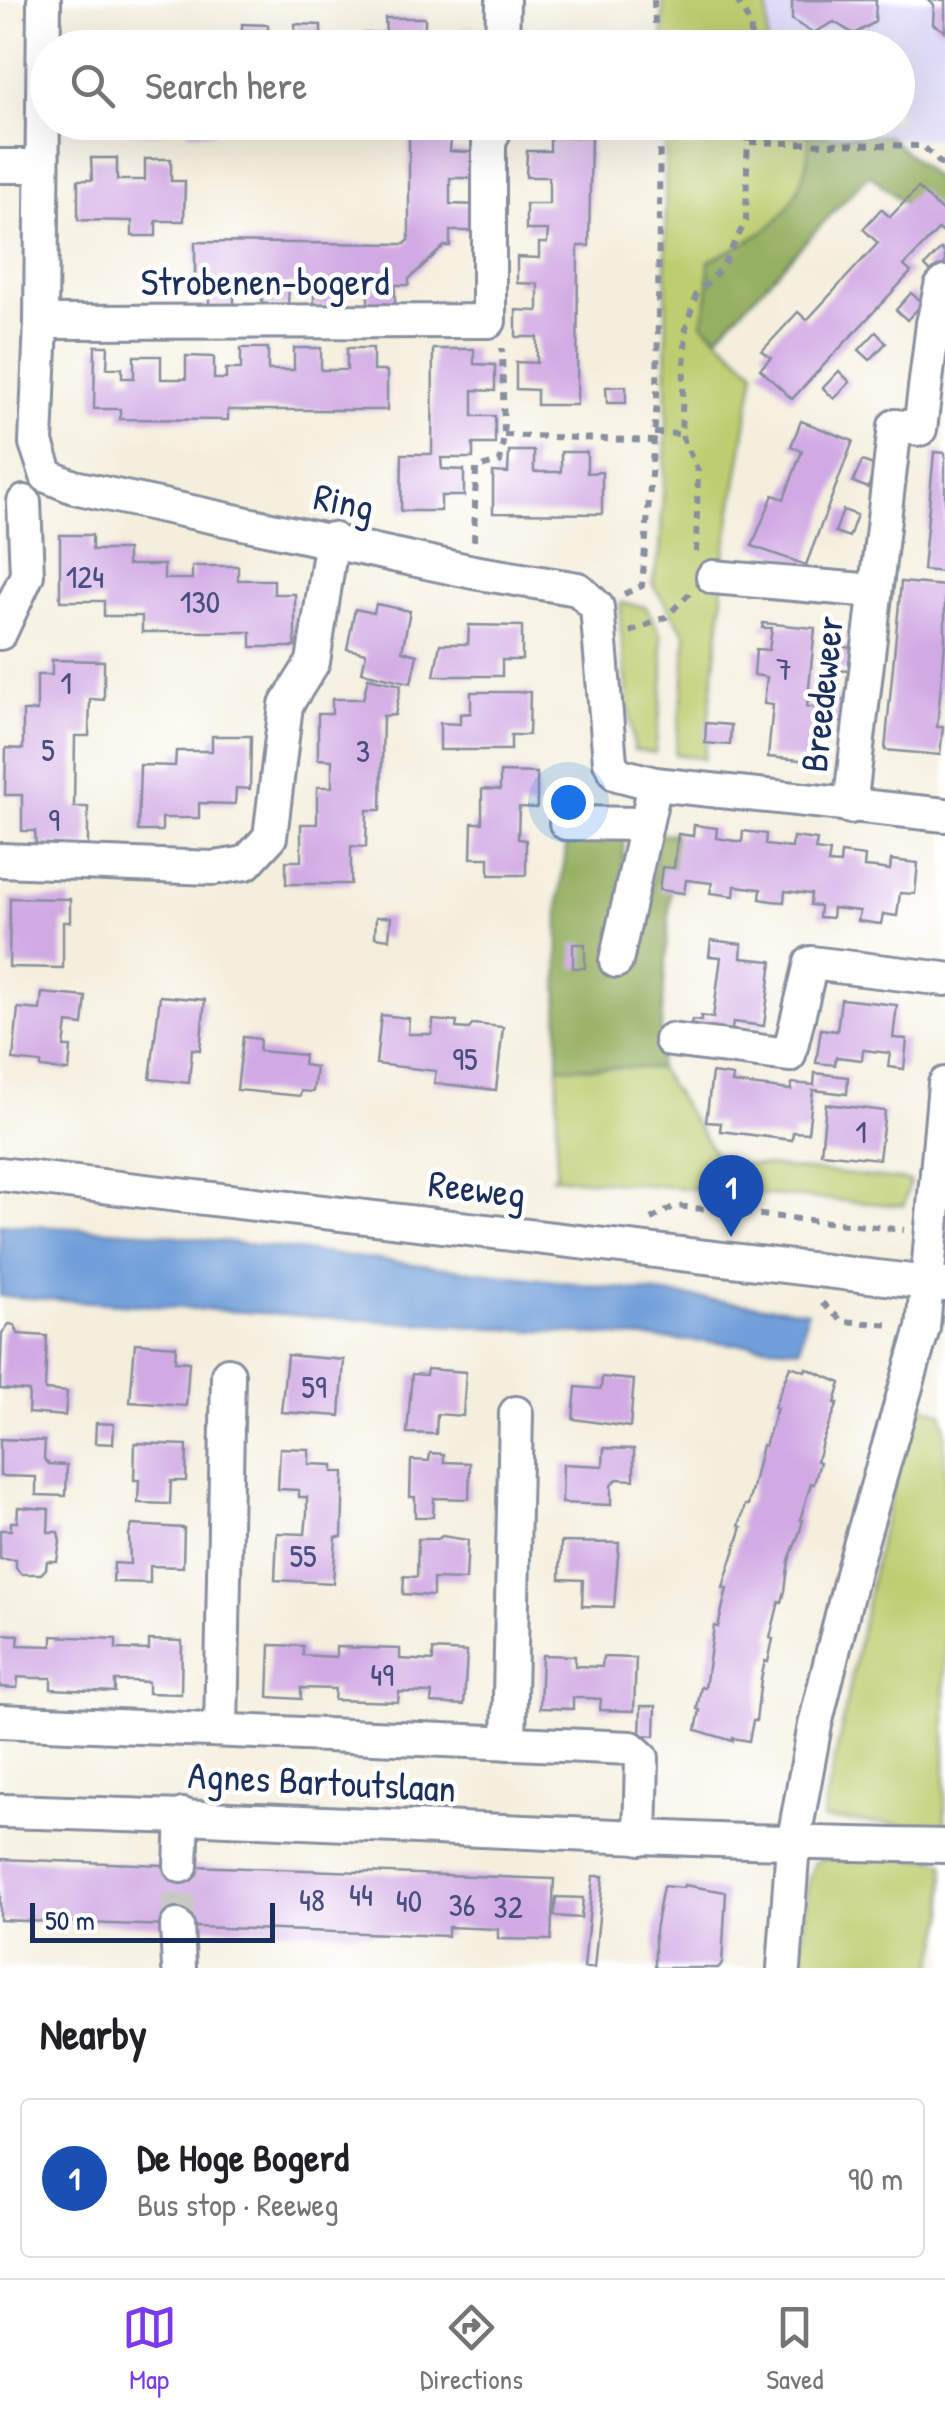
<!DOCTYPE html>
<html lang="en">
<head>
<meta charset="utf-8">
<style>
  body { margin:0; font-family:"Patrick Hand",sans-serif; background:#f2f2f2; color:#202124 }
  .scale { position:absolute; left:30px; bottom:25px; width:245px; box-sizing:border-box; padding-left:10px; border:5px solid #1b2f5e; border-top:0; font-size:28px; line-height:35px; white-space:nowrap; color:#1b2f5e; -webkit-text-stroke:8px #fff; paint-order:stroke }
  .you { position:absolute; left:568px; top:802px; width:35px; height:35px; margin:-25px; border:8px solid #fff; border-radius:50%; background:#1a73e8; box-shadow:0 0 0 15px #1a73e833 }
  .badge { display:grid; place-items:center; width:65px; height:65px; border-radius:50%; background:#7c3aed; color:#fff; font-size:32px; font-weight:700 }
  .pin { position:absolute; translate:-50% -82px; filter:drop-shadow(0 2px 5px #0008) }
  .pin::after { content:''; position:absolute; top:52px; width:35px; height:30px; background:inherit; clip-path:polygon(0 0,100% 0,50% 100%) }
  .list { margin:0; padding:0; list-style:none }
  h2 { display:flex; justify-content:space-between; align-items:center; height:130px; margin:0; padding:0 40px; font-size:42px }
  h2 small { font-size:32px; font-weight:400; color:#757577 }
  .list li { display:grid; grid-template-columns:65px 1fr auto; gap:30px; align-items:center; box-sizing:border-box; height:160px; margin:0 20px 20px; padding:0 20px; border:2px solid #e0e0e0; border-radius:10px }
  .list b { display:block; font-size:38px; white-space:nowrap }
  .list p { margin:0; font-size:32px; white-space:nowrap; color:#757577 }
  .list em { font-size:32px; font-style:normal; color:#757577 }
  .icon { flex:none; width:55px; height:55px; fill:none; stroke:currentColor; stroke-width:2; stroke-linecap:round; stroke-linejoin:round }
  .map { position:relative; flex:none; width:945px; height:1968px; overflow:hidden }
  .search { position:absolute; background:#fff; box-shadow:0 10px 40px #0002; left:30px; right:30px; top:30px; height:110px; display:flex; align-items:center; gap:25px; box-sizing:border-box; padding:0 35px; border-radius:55px; color:#757577; font-size:38px }
  .sheet { height:310px; background:#fff }
  nav { display:flex; justify-content:space-around; align-items:center; box-sizing:border-box; height:140px; border-top:2px solid #e0e0e0; background:#fff; font-size:28px; color:#757577 }
  nav a { display:grid; justify-items:center; gap:5px }
  nav .on { color:#7c3aed }
  .map>svg:first-child { display:block }
  .built { fill:#dad6f7 }
  .green { fill:#bdcd6f; stroke:#6c7e66; stroke-width:2.5 }
  .forest { fill:#96b062; stroke:#587060; stroke-width:2.5 }
  .water { fill:#719fd9; stroke:#46679c; stroke-width:2.5 }
  .building { fill:#d1aae4 }
  .lines { fill:none; stroke-linecap:round; stroke-linejoin:round }
  .minor-tunnel { stroke:#c9c9c4; stroke-width:32; stroke-dasharray:32 16; stroke-linecap:butt }
  .minor-casing { stroke:#888f9e; stroke-width:38 }
  .path { stroke:#888f9e; stroke-width:6; stroke-dasharray:8 8; stroke-linecap:butt }
  .minor { stroke:#fff; stroke-width:32 }
  .labels { text-anchor:middle; stroke-width:9; stroke-linejoin:round; paint-order:stroke }
  .number-label { font-size:32px; fill:#484e80 }
  .street-label { font-size:38px; fill:#1b2f5e; stroke:#fff }
</style>
</head>
<body>
<div class="map">
<svg width="945" height="1968" viewBox="0 0 945 1968">
  <rect width="100%" height="100%" fill="#fff"/>
  <filter id="ink" filterUnits="userSpaceOnUse"><feTurbulence type="fractalNoise" baseFrequency=".01" numOctaves="2"/><feDisplacementMap in="SourceGraphic" scale="20" xChannelSelector="R" yChannelSelector="G"/><feConvolveMatrix kernelMatrix="1 2 1 2 8 2 1 2 1" color-interpolation-filters="sRGB"/></filter>
  <filter id="wash" filterUnits="userSpaceOnUse"><feTurbulence type="fractalNoise" baseFrequency=".0048" numOctaves="4" result="noise"/><feDisplacementMap in="SourceGraphic" scale="40" xChannelSelector="R" yChannelSelector="G"/><feGaussianBlur stdDeviation="2.25" result="paint"/><feColorMatrix in="noise" values="0 0 0 0 0 0 0 0 0 0 0 0 0 0 0 0 0 1.4 0 .05"/><feComposite in="paint" operator="in"/></filter>
  <g filter="url(#wash)">
    <rect width="100%" height="100%" fill="#f4efdd"/>
    <path class="built" d="M768,0H945V139L766,136V123L898,122V48L767,47Z"/>
    <g class="green">
      <path d="M663,0H768L767,47H663Z"/>
      <path d="M665,123H766V136L808,135C810,151 807,166 801,181C784,229 751,239 709,261L708,297L702,323L755,371L722,570L723,597L704,759L675,754L684,680L686,634L652,584L660,552L667,423Z"/>
      <path d="M621,603L646,607L661,635L664,678L655,753L634,750L620,624Z"/>
      <path d="M558,1067L658,1068L720,1161L910,1181L904,1206L552,1177L556,1174Z"/>
      <path d="M918,1403L942,1413L945,1430V1828L823,1819L881,1532Z"/>
      <path d="M827,1858L933,1859L944,1862L945,1916L933,1968H800L808,1881L815,1862Z"/>
    </g>
    <g class="forest">
      <path d="M808,135L888,136L945,187V238L869,174L718,335L702,323L708,297L709,261C751,239 784,229 801,181C807,166 810,151 808,135Z"/>
      <path d="M675,833L658,1068L558,1067L559,898L567,841L624,837L617,971L641,966L658,835Z"/>
    </g>
    <path class="water" d="M0,1224L145,1232L807,1311L800,1348L0,1296Z"/>
    <g id="blocks">
      <g class="building">
        <path d="M792,0H876L875,22L854,34L834,22L813,33L792,20Z"/>
        <path d="M928,0H945V31L933,24L934,5Z"/>
        <path d="M385,18H425V48H364V33H386Z"/>
        <path d="M242,24L268,25V48H242Z"/>
        <path d="M295,24L321,25V48H295Z"/>
        <path d="M462,28H479V45L462,46Z"/>
        <rect x="135" y="122" width="27" height="11"/>
        <rect x="188" y="122" width="27" height="11"/>
        <path d="M409,137H451L450,151L473,152V178H450V204L479,205V216H472L479,219V231H450V246H444L409,279V285H395V307H368V285L341,284L340,307L314,306V284H289L288,306H262V283H234V306H209V283H195V242L405,244L409,240Z"/>
        <path d="M550,137H591L589,246H578L577,405H537V390L516,389V362L537,363V337H516V310L538,311V284L517,283V257L539,258V243H547L548,230H526V204H549V177H526L527,151H550Z"/>
        <path d="M91,158H117V180H145V159H171V181H185L184,221H156V236H132V221L78,220V180H92Z"/>
        <path d="M918,188L945,214V229L942,232L939,229L904,266L911,272L792,399L760,369L771,358L762,351L798,312L807,320L878,243L863,229L881,209L890,217Z"/>
        <path d="M941,249L945,253V267L936,277L925,266Z"/>
        <path d="M911,293L923,303L907,320L896,310Z"/>
        <path d="M876,332L886,343L870,360L859,350Z"/>
        <path d="M95,346H108L107,368H122V378H134V356H161V379H186V356L214,357V379H226V369H241V348H268V370H294V348H321V370H347V348H373V371H387V410H228V420L120,419V409H94Z"/>
        <path d="M433,349H474V364L495,365V391L473,390V416H495V444H473V458H441L442,469L464,470V496H441V511H401L402,454H432Z"/>
        <path d="M839,371L850,382L834,399L823,388Z"/>
        <path d="M626,386V403H607L606,387Z"/>
        <path d="M801,421L853,441L806,565L752,546L773,495L784,499L802,451L791,446Z"/>
        <path d="M509,451H534V472H561V452H587V473L602,472V514L493,513V472L508,473Z"/>
        <path d="M934,452L945,453V572L923,570Z"/>
        <path d="M862,461L876,466L868,488L853,482Z"/>
        <path d="M843,510L857,515L849,537L835,532Z"/>
        <path d="M60,535H92V550H127V565H164V579H192V566H238V580H274V594H295V647H251V632H142V616H104V601H60Z"/>
        <path d="M901,582L945,586V642L937,727H943L940,755L885,750Z"/>
        <path d="M376,604L410,611L402,651L417,655L411,683L362,672L366,653L347,649L355,609L374,613Z"/>
        <path d="M763,623L815,628L807,707H816L811,761L768,757L773,705L764,704L767,677L754,675L756,649L769,650L772,628H762Z"/>
        <path d="M469,625L522,626V660H502V676H434L440,644H468Z"/>
        <path d="M837,646L853,648L851,671L835,670Z"/>
        <path d="M52,660L104,661V700L90,699L89,736H75L74,807H88V846L36,845L35,831H22V795H5L6,748L23,749V711H37V675H52Z"/>
        <path d="M368,678L401,685L395,715L383,716L381,810H367L366,847L351,846V884H286V861H301V824H317V787H332V760L318,759V714H332V699H363Z"/>
        <path d="M471,692H530L529,735H511V750H440V723L460,724V714L471,713Z"/>
        <path d="M832,698L848,700L846,723L831,721Z"/>
        <path d="M706,723L731,725L730,745L705,743Z"/>
        <path d="M212,736H251L250,789L236,788L235,804L199,803V818H162V831H138L140,765L175,766L176,751H212Z"/>
        <path d="M500,772L537,773V808L519,807L518,839L526,840V875H489V858H471L472,823H482V789L500,790Z"/>
        <path d="M694,825L717,828L716,838L742,842L743,831L766,834L765,845L792,848L793,837L817,840L815,850L830,852L828,863L840,864L841,853L865,856L864,867L876,868L890,870L891,860L918,863L915,894L900,893L897,916L883,914L881,924L858,921L860,911L833,908L832,918L819,917L820,906L810,905L811,894L785,891L784,902L772,901L760,899L761,889L735,886L734,896L710,893L712,883L686,880L684,893L659,890L662,867L674,868L678,834L693,836Z"/>
        <path d="M10,898L70,899V922H63V968L9,967Z"/>
        <path d="M376,917H391L389,939L375,937Z"/>
        <path d="M711,940L742,944L741,958L772,961L764,1026L733,1022L731,1036L690,1032L692,1020L701,1021V1016L713,1018L721,957L709,956Z"/>
        <rect x="573" y="944" width="12" height="24"/>
        <path d="M42,993L86,997L83,1025L67,1023L64,1047H71L69,1071L41,1068V1063L13,1060L18,1008L40,1010Z"/>
        <path d="M160,996L205,1000L200,1050L192,1049L189,1083L150,1079Z"/>
        <path d="M841,999L897,1005L893,1038L907,1039L904,1069L888,1067L890,1053L863,1050L862,1060L836,1057L835,1065L816,1063L821,1029L837,1031Z"/>
        <path d="M381,1015L409,1018L408,1034H432L433,1020L457,1022L456,1028L469,1029L473,1024L503,1027L496,1090L434,1083L436,1071L376,1064Z"/>
        <path d="M243,1037L260,1039L259,1051L304,1055L303,1065L316,1067L313,1092L301,1091L300,1096L237,1090Z"/>
        <path d="M712,1073L733,1076L732,1083L791,1090L792,1083L814,1085L815,1073L848,1077L847,1094L813,1090L808,1133L793,1132L792,1140L720,1131L721,1123L706,1122Z"/>
        <path d="M826,1104L885,1111L879,1159L821,1153Z"/>
        <path d="M9,1324L15,1325L18,1334L47,1336L45,1390L67,1392L65,1416L28,1413L29,1391L0,1389L2,1333Z"/>
        <path d="M135,1343L176,1346L175,1361L189,1362L186,1406L130,1402Z"/>
        <path d="M287,1355L344,1360L340,1416L281,1412Z"/>
        <path d="M790,1366L805,1371L806,1368L841,1383L835,1403H838L822,1442L817,1461L820,1462L814,1484L811,1483L800,1520H803L800,1531L789,1560L785,1591L782,1602L779,1601L770,1638L773,1639L768,1662L765,1661L761,1679L756,1721H753L749,1741L733,1738V1741L696,1730L700,1710L697,1709L701,1687L705,1688L714,1626L718,1627L727,1588H723L726,1577L742,1527L739,1526L742,1516L745,1505H748L762,1445L765,1446L777,1408L774,1407Z"/>
        <path d="M427,1369L466,1372L463,1416L437,1414L436,1434L407,1433L412,1374L426,1375Z"/>
        <path d="M602,1377L634,1380L630,1427L573,1419L576,1387L601,1389Z"/>
        <path d="M96,1423L114,1424L113,1444L95,1443Z"/>
        <path d="M0,1439L45,1441L44,1459L49,1464L67,1465L66,1496L36,1495V1477L0,1476Z"/>
        <path d="M135,1443L187,1445L186,1481H171L170,1504L138,1503L139,1480H134Z"/>
        <path d="M280,1448L309,1449V1464L333,1465V1472H344L342,1537H336L333,1583L275,1580L277,1533L305,1534L307,1513V1497H299V1490L278,1489Z"/>
        <path d="M604,1448L634,1449V1480L617,1479L611,1485V1505L562,1503L563,1464L603,1466Z"/>
        <path d="M430,1453L444,1454V1462L470,1463L469,1499L434,1498L433,1517H415V1497H410L411,1460L429,1461Z"/>
        <path d="M18,1507L49,1509L48,1532H58L60,1542L57,1561H47L46,1569L41,1574H21L16,1568V1560L0,1559V1530H11V1522H17Z"/>
        <path d="M132,1525L184,1528L183,1567L150,1566V1583L113,1582L114,1563L130,1564L129,1534Z"/>
        <path d="M442,1536L468,1540L466,1580L433,1579V1596L403,1594L404,1576L417,1577L418,1539H438Z"/>
        <path d="M561,1542L619,1543L614,1607L582,1606L583,1580L560,1579Z"/>
        <path d="M0,1634L19,1635L18,1645L52,1646V1636L116,1639V1649L149,1650V1640L182,1641L181,1694L148,1693V1682L131,1681H115V1692L51,1689V1678H34L18,1677L17,1688L0,1687Z"/>
        <path d="M270,1645L303,1646V1655L319,1656L336,1657V1647L400,1649V1659L433,1661V1650L467,1652L464,1705L431,1703L432,1693L399,1692L398,1702L334,1700L335,1689L301,1688V1699L268,1697Z"/>
        <path d="M542,1655L575,1656V1666L602,1667L603,1657L636,1658L634,1711L600,1710L601,1699L587,1698H573V1709L540,1708Z"/>
        <path d="M641,1706H656L655,1736L640,1735Z"/>
        <path d="M0,1859L554,1879L551,1940L498,1939V1929L448,1927V1936L0,1920Z"/>
        <path d="M593,1876H603L600,1907L594,1968H584Z"/>
        <path d="M684,1885L726,1892L722,1964L718,1968H655V1930L663,1886L683,1888Z"/>
        <path d="M556,1897L583,1898L581,1918L554,1916Z"/>
      </g>
    </g>
  </g>
  <g filter="url(#ink)">
    <use href="#blocks" fill-opacity="0" stroke="#888f9e" stroke-width="2.5"/>
    <g class="lines">
      <path class="minor-tunnel" d="M177,1926L181,1866"/>
      <defs>
        <g id="minor">
          <path d="M44,0L41,322L36,443L47,476L74,487L473,572L578,589L597,607L610,762L617,774L655,784L945,815"/>
          <path d="M502,48L503,0"/>
          <path d="M0,166H41"/>
          <path d="M41,322L489,321V143L498,122"/>
          <path d="M933,324L941,287L945,283"/>
          <path d="M713,577L874,591"/>
          <path d="M0,633L27,575L24,502"/>
          <path d="M850,807L895,426L920,429L933,324L945,325"/>
          <path d="M566,823L646,824"/>
          <path d="M0,860L214,868L246,863L270,837L286,705L313,662L332,539"/>
          <path d="M616,961L655,784"/>
          <path d="M671,1040L789,1055L811,963L945,979"/>
          <path d="M0,1174L945,1285"/>
          <path d="M0,1721L631,1748L642,1758L640,1838"/>
          <path d="M221,1730L228,1374"/>
          <path d="M509,1743L516,1413"/>
          <path d="M0,1811C315,1819 630,1841 945,1846"/>
          <path d="M181,1866L183,1815"/>
          <path d="M177,1926L179,1968"/>
          <path d="M784,1968L793,1844L815,1725L853,1570L923,1328L945,1084"/>
        </g>
      </defs>
      <use href="#minor" class="minor-casing"/>
      <g class="path">
        <path d="M654,0L656,48"/>
        <path d="M737,0L751,26L750,48"/>
        <path d="M726,122L747,142L923,146L940,163H945"/>
        <path d="M654,433L681,434"/>
        <path d="M504,435L654,441"/>
        <path d="M474,541L476,468L500,462L504,435L502,348"/>
        <path d="M696,552L698,471L681,434L686,328L696,295L722,267L746,221L748,122"/>
        <path d="M624,594L642,586L657,401L660,122"/>
        <path d="M630,632L666,617L690,593"/>
        <path d="M651,1219L675,1206L904,1230"/>
        <path d="M822,1303L842,1321L893,1325"/>
      </g>
      <use href="#minor" class="minor"/>
    </g>
  </g>
  <g class="labels">
    <g class="number-label">
      <text x="85" y="588">124</text>
      <text x="200" y="613">130</text>
      <text x="784" y="680">7</text>
      <text x="66" y="694">1</text>
      <text x="48" y="761">5</text>
      <text x="363" y="762">3</text>
      <text x="54" y="831">9</text>
      <text x="465" y="1070">95</text>
      <text x="861" y="1143">1</text>
      <text x="314" y="1398">59</text>
      <text x="303" y="1567">55</text>
      <text x="382" y="1686">49</text>
      <text x="361" y="1906">44</text>
      <text x="312" y="1911">48</text>
      <text x="409" y="1912">40</text>
      <text x="462" y="1916">36</text>
      <text x="508" y="1918">32</text>
    </g>
    <g class="street-label">
      <text x="265" y="295">Strobenen-bogerd</text>
      <text transform="translate(344 502) rotate(12)" y="13">Ring</text>
      <text transform="translate(822 694) rotate(-84)" y="13">Breedeweer</text>
      <text transform="translate(477 1189) rotate(7)" y="13">Reeweg</text>
      <text transform="translate(322 1782) rotate(3)" y="13">Agnes Bartoutslaan</text>
    </g>
  </g>
</svg>
<div class="scale">50 m</div>
<div class="you"></div>
<div class="pin badge" style="left:731px;top:1237px;background:#1a4fb4">1</div>
<div class="search"><svg class="icon" aria-label="search" viewBox="0 0 24 24"><circle cx="10" cy="10" r="6"/><path d="M15 15l6 6"/></svg>Search here</div>
</div>
<section class="sheet">
<h2>Nearby<small></small></h2>
<ul class="list">
<li><span class="badge" style="background:#1a4fb4">1</span><div><b>De Hoge Bogerd</b><p>Bus stop · Reeweg</p></div><em>90 m</em></li>
</ul>
</section>
<nav>
<a class="on"><svg class="icon" aria-label="map" viewBox="0 0 24 24"><path d="M3 6l6-2 6 2 6-2v14l-6 2-6-2-6 2zM9 4v14M15 6v14"/></svg>Map</a>
<a><svg class="icon" aria-label="directions" viewBox="0 0 24 24"><path d="M12 3l9 9-9 9-9-9zM9 14v-3h6M13 9l2 2-2 2"/></svg>Directions</a>
<a><svg class="icon" aria-label="saved" viewBox="0 0 24 24"><path d="M7 4h10v16l-5-4-5 4z"/></svg>Saved</a>
</nav>
</body>
</html>
